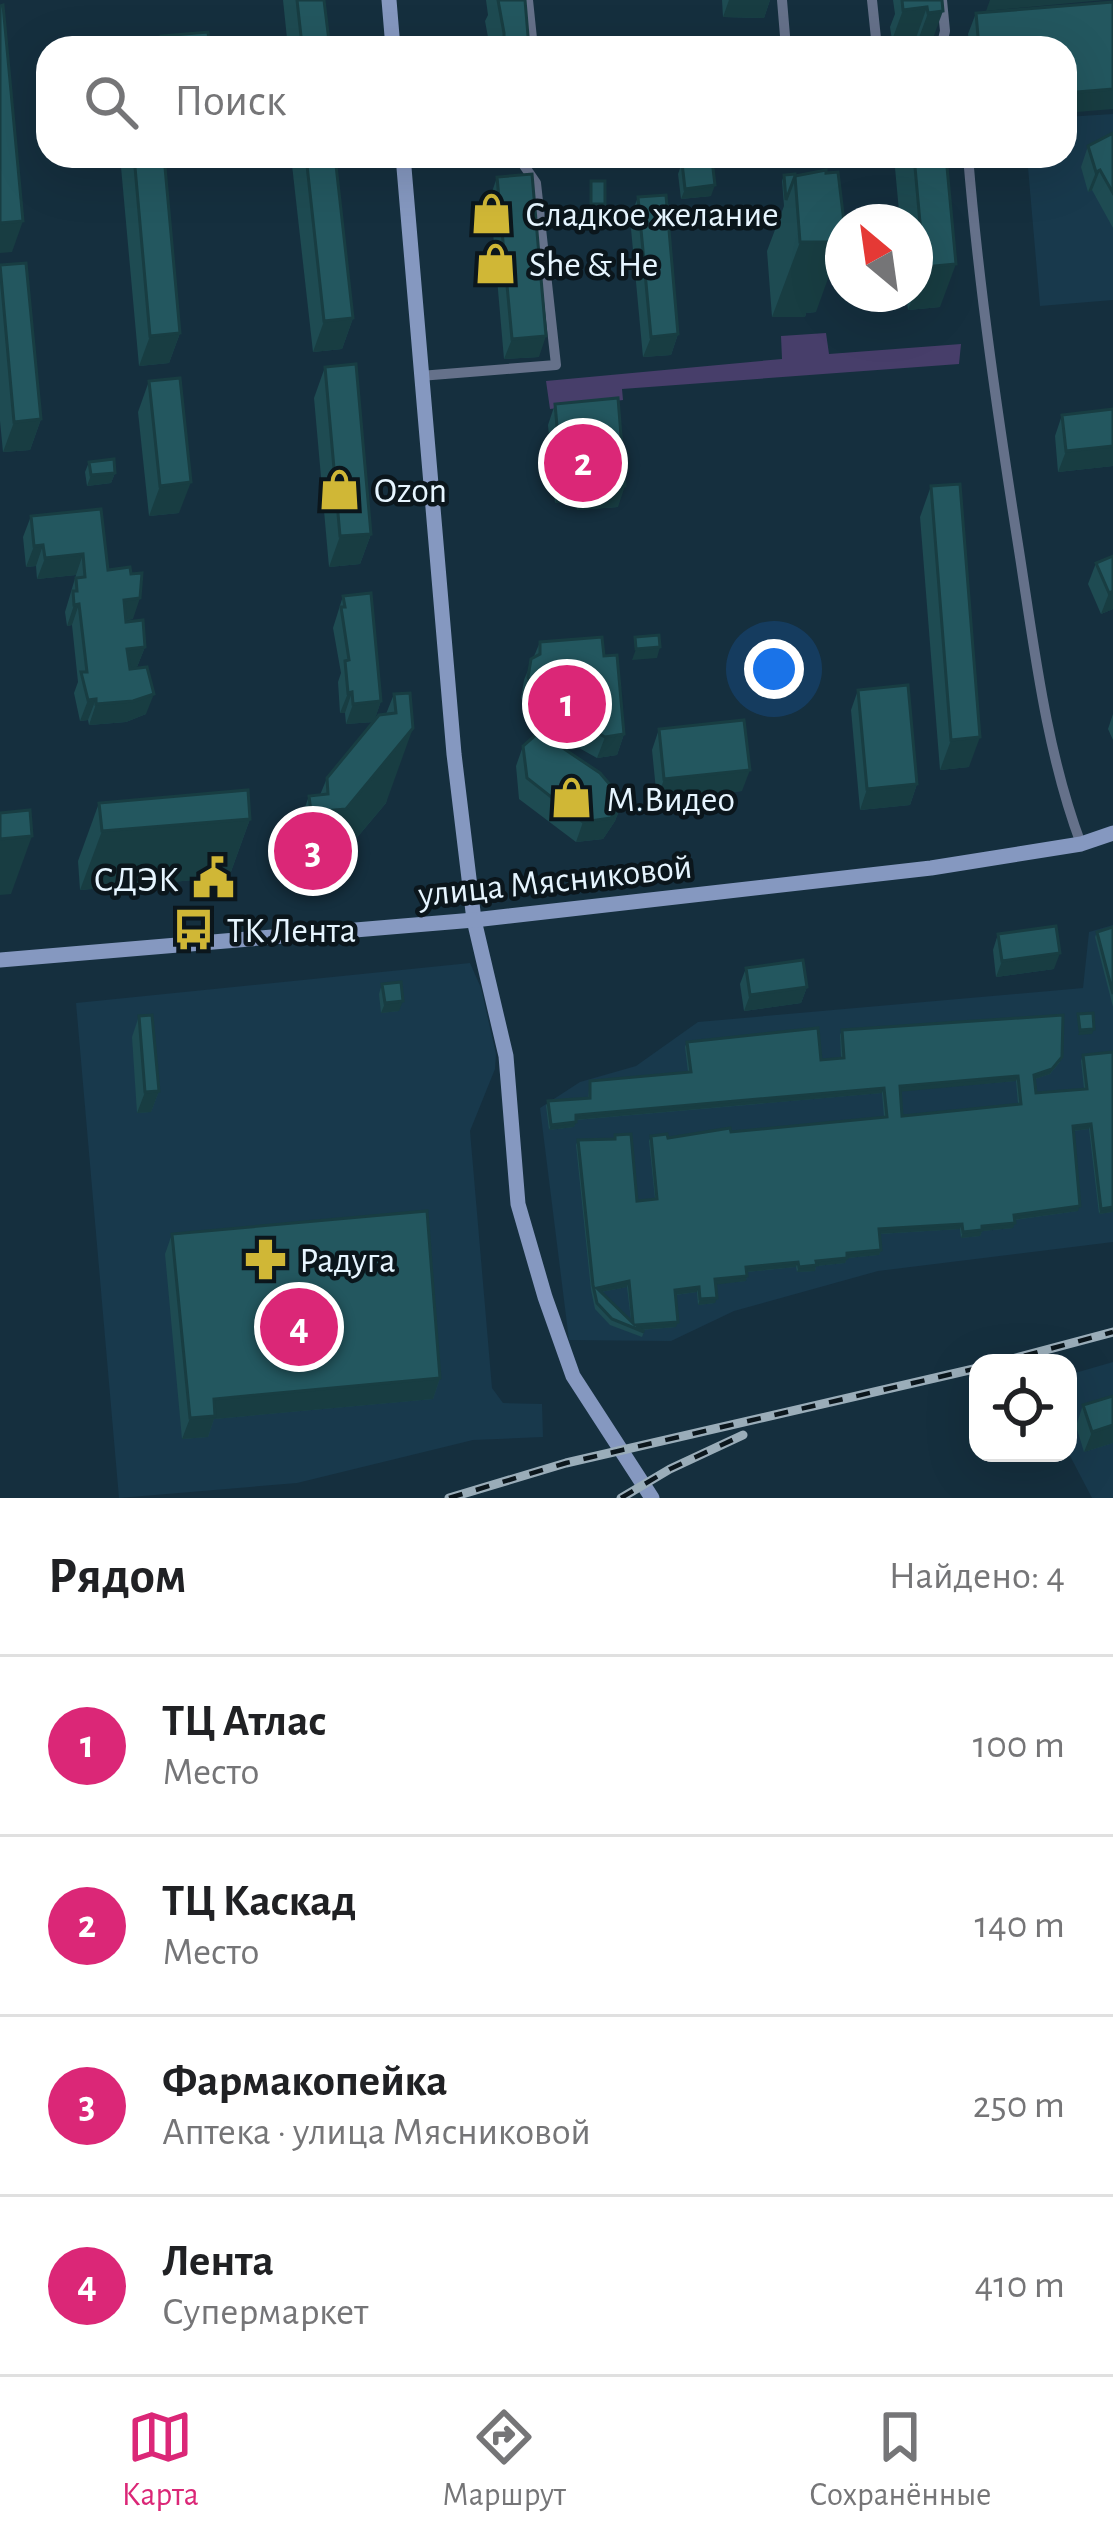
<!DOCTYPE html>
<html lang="ru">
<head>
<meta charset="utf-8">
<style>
  body { margin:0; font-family:"Alegreya Sans",sans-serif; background:#f2f2f2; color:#202124 }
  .controls { position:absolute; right:36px; bottom:36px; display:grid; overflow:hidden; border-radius:24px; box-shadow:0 12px 48px #0002 }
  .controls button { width:108px; height:108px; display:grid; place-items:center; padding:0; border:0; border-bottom:3px solid #e0e0e0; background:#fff; color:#202124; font:60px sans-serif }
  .compass { position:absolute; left:825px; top:204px; width:108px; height:108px; border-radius:50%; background:#fff; box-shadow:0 12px 48px #0002; rotate:331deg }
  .you { position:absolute; left:774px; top:669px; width:42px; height:42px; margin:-30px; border:9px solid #fff; border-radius:50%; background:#1a73e8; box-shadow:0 0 0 18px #1a73e833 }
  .badge { display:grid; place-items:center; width:78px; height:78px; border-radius:50%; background:#db2777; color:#fff; font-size:39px; font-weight:700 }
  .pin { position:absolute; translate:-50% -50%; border:6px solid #fff; box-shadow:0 3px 12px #0006 }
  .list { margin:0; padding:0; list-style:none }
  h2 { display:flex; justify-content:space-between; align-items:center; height:156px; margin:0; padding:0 48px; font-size:51px }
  h2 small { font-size:39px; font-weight:400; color:#757577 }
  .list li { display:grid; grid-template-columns:78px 1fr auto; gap:36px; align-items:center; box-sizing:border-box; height:180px; padding:0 48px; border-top:3px solid #e0e0e0 }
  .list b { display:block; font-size:45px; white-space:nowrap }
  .list p { margin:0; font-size:39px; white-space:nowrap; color:#757577 }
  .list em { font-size:39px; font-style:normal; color:#757577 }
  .icon { flex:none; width:66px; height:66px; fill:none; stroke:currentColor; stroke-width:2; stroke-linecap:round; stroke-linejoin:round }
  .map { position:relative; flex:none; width:1113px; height:1498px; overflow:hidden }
  .search { position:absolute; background:#fff; box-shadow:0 12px 48px #0002; left:36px; right:36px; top:36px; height:132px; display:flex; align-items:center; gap:30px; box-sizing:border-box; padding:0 42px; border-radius:36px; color:#757577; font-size:45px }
  .sheet { height:876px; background:#fff }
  nav { display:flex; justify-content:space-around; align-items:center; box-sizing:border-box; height:168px; border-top:3px solid #e0e0e0; background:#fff; font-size:33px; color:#757577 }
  nav a { display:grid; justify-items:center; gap:6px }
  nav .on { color:#db2777 }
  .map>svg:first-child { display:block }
  .built { fill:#18394c }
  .green { fill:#473e6a }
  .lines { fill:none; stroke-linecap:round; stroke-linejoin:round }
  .street { stroke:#65718a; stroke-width:10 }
  .secondary { stroke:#8598c0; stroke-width:15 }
  .rail-casing { stroke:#9aadb9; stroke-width:9 }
  .rail { stroke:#0b161c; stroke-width:4.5; stroke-dasharray:14; stroke-linecap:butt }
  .wall { fill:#1e4b52; fill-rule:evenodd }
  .shaded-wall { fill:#183d42 }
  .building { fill:#23575f; stroke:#183d42; stroke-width:3; fill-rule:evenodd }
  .labels { text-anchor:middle; stroke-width:9; stroke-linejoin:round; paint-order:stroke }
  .poi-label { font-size:36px; fill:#e6f5ff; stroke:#0b161c; text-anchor:start }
  .street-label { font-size:36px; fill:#e6f5ff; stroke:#0b161c }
</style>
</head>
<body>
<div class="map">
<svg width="1113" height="1498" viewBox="0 0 1113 1498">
  <rect width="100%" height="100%" fill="#152f3e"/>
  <g class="built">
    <path d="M1113,114V300L1040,306L1027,156H1065V117Z"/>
    <path d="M1113,925V1242L878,1271L734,1311L671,1341L569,1340L540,1108L580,1082L636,1066L698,1022L1083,988L1089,932Z"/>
    <path d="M470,963L481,988L496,1054L495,1069L470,1131L492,1388L503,1403L542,1404L543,1437L473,1440L297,1483L119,1498L76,1003Z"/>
    <path d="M1113,1362V1498H1092L1068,1452V1375Z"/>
  </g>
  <path class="green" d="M826,333L829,354L961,344L959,364L622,389L623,400L550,409L546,381L782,359L781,336Z"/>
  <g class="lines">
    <g class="street">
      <path d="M528,0L533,48"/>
      <path d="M782,0L786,48"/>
      <path d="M872,0L877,48"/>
      <path d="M941,48L945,31L942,0"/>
      <path d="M968,156C979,290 999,424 1020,557C1035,654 1047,753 1081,844"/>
      <path d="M403,160L446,156"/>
      <path d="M420,376L556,365L536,183L519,158"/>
    </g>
    <g class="secondary">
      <path d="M389,0L393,48"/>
      <path d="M403,156L454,754L474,920L506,1056L518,1204L545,1297L573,1376L652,1498"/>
      <path d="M0,960L474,920L931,868L1081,844L1113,833"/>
    </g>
    <defs>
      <g id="rail">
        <path d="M997,1363L1113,1332"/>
        <path d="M449,1498L566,1463L978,1368"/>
        <path d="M621,1498L670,1469L743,1435"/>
      </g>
    </defs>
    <use href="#rail" class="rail-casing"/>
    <use href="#rail" class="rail"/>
  </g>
  <g class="wall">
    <path d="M283,0H324L329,41L327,48H288Z"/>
    <path d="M486,0H525L529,48H490L485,21L488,15Z"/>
    <path d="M722,0H770L764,18L723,17Z"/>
    <path d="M893,0H942L933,38L892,40L890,27L895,14Z"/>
    <path d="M976,13L1065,48H970L968,34Z"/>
    <path d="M1113,133V228L1092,190L1088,192L1081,167L1088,146Z"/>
    <path d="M120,156H164L180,333L169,363L139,366Z"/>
    <path d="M291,156H335L353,318L342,349L313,352Z"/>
    <path d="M899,156H946L940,307L908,310L906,294H915V222H900L895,168Z"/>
    <path d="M682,163L711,196L681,199L678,174Z"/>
    <path d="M795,174L816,312L806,313L805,317H772L767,251L784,206L782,181L784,175Z"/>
    <path d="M497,177L539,357L504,359L490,198Z"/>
    <path d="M638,197L678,334L671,355L643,357L630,218Z"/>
    <path d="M0,265L41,419L30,450L3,452L0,421Z"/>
    <path d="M325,367L371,534L360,564L329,567L314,398Z"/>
    <path d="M149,381L179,513L149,516L138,412Z"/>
    <path d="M555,404L618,507L577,510L576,501L555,503L548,425Z"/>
    <path d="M1113,409V466L1058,472L1055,436L1062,415Z"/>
    <path d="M89,462L115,473L111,483L87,486L85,472Z"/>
    <path d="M931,486L969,767L940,770L920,517Z"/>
    <path d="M31,516L108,570L133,619L126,620L145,647L137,667L130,668L146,714L126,722L89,725L88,720L80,721L74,693L78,682L72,625L67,626L65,612L76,575L37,579L36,566L26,567L23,537Z"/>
    <path d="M1113,556V609L1101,614L1088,584L1096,563Z"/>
    <path d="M343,596L381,701L374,721L386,714L394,694L410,693L386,803L318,884L284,887L282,871L309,796L320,795L327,778L373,722L346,724L345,713H340L338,682L341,673L333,628Z"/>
    <path d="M540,642L604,656L624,734L617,755L597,758L529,720L521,698L524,680Z"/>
    <path d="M858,690L917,784L910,805L860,810L851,710Z"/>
    <path d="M1113,714V740L1108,729Z"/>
    <path d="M659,729L742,791L657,800L652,750Z"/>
    <path d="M523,746L623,800L615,821L603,839L576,842L519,799L516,766Z"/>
    <path d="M99,803L250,819L229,877L80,890L78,861Z"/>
    <path d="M1113,927V1007L1095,937L1097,932Z"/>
    <path d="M998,934L1054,969L996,977L993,950Z"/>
    <path d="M746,968L807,987L801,1003L744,1011L740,984Z"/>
    <path d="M382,984L399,1011L381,1013L379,994Z"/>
    <path d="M139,1016L159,1091L151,1112L137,1113L132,1037Z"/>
    <path d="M842,1030L1060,1062L1050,1074L1035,1079L1036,1093L1084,1089L1081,1061L1083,1055L1113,1052V1212L1099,1214L1089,1129L1073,1131L1078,1211L1014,1220L1013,1228L982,1231L980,1236L961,1238L960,1229L880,1234L881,1250L879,1255L847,1258L845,1263L816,1266L815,1271L797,1272L796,1267L747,1272L746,1281L715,1284V1303L698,1305L697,1292L675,1295L676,1327L641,1330L644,1332L642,1337L610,1325L595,1309L591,1290L576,1145L578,1140L637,1201L655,1199L649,1141L651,1136L668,1138L884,1117L882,1093L576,1120L574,1127L549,1130L546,1106L548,1101L588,1099L590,1081L688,1072L685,1047L687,1042L821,1060L841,1059L840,1035ZM1016,1081L1018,1104L902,1116L900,1091ZM627,1287L631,1320L601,1292Z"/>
    <path d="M172,1234L440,1378L433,1399L214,1419L208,1437L182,1439L165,1254Z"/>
    <path d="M1113,1396V1443L1084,1452L1076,1426L1083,1405Z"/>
  </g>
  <g class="shaded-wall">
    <path d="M729,0H770L764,18L723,17Z"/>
    <path d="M990,0H1104L986,11Z"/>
    <path d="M927,7L916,38L892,40L903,10Z"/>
    <path d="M943,11L932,41L917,43L928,13Z"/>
    <path d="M329,41L327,48H301L302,45Z"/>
    <path d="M1113,89V109L1065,113V93Z"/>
    <path d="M1100,170L1092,190L1088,192L1096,172Z"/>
    <path d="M715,185L711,196L681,199L685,189Z"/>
    <path d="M591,204H605L603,209H589Z"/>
    <path d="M23,221L12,252L0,253V223Z"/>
    <path d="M843,237L816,312L806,313L805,317H772L800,242Z"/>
    <path d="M956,264L940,307L908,310L924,267Z"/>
    <path d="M353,318L342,349L313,352L324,321Z"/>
    <path d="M180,333L169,363L139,366L150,336Z"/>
    <path d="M678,334L671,355L643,357L651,337Z"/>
    <path d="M546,336L539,357L504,359L512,339Z"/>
    <path d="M41,419L30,450L3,452L14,422Z"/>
    <path d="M1113,446V466L1058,472L1066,451Z"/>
    <path d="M115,473L111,483L87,486L91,475Z"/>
    <path d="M584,480L576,501L555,503L562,482Z"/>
    <path d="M191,482L179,513L149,516L160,486Z"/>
    <path d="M625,486L618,507L577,510L585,490Z"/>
    <path d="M371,534L360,564L329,567L340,536Z"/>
    <path d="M43,545L36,566L26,567L34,546Z"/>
    <path d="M83,554L76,575L37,579L45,558Z"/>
    <path d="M1113,591V609L1101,614L1109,593Z"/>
    <path d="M140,598L133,619L116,621L124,600Z"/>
    <path d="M79,604L72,625L67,626L74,605Z"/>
    <path d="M145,647L137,667L120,669L127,649Z"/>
    <path d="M660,647L657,658L632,660L636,649Z"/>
    <path d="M352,692L345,713H340L348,693Z"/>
    <path d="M154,694L146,714L126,722L89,725L96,704Z"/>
    <path d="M96,699L88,720L80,721L88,700Z"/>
    <path d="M381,701L374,722L346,724L353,704Z"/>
    <path d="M413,728L386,803L318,884L284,887L311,812Z"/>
    <path d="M624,734L617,755L597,758L605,737Z"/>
    <path d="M980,737L969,767L940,770L951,740Z"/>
    <path d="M750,770L742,791L657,800L664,779Z"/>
    <path d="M917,784L910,805L860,810L867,789Z"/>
    <path d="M623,800L615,821L603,839L576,842L583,822Z"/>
    <path d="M250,819L229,877L80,890L102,831Z"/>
    <path d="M32,836L11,894L0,895V839Z"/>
    <path d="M1060,953L1054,969L996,977L1002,961Z"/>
    <path d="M807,987L801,1003L744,1011L750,995Z"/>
    <path d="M403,1001L399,1011L381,1013L385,1003Z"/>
    <path d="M1094,1029L1092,1034L1078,1035L1080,1030Z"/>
    <path d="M1062,1057L1050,1074L1032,1080L1034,1075Z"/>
    <path d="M1018,1076L1016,1081L898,1092L900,1086Z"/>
    <path d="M884,1088L882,1093L574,1120L576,1115Z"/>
    <path d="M159,1091L151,1112L137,1113L145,1092Z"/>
    <path d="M576,1122L574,1127L549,1130L551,1125Z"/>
    <path d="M1091,1124L1089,1129L1071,1131L1073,1126Z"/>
    <path d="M1080,1206L1078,1211L1012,1220L1014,1215Z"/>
    <path d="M1113,1207V1212L1099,1214L1101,1209Z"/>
    <path d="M1015,1223L1013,1228L982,1231L980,1236L961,1238L963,1232L982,1226Z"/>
    <path d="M962,1224L960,1229L877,1234L879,1229Z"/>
    <path d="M881,1250L879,1255L847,1258L845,1263L816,1266L815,1271L797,1272L799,1267L816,1261L847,1253Z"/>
    <path d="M798,1262L796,1267L745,1272L746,1267Z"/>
    <path d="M747,1276L746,1281L713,1285L715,1279Z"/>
    <path d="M629,1281L627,1287L595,1293L597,1288Z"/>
    <path d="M699,1287L697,1292L673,1295L675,1290Z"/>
    <path d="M717,1298L715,1303L698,1305L700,1299Z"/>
    <path d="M678,1322L676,1327L638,1330L636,1325Z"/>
    <path d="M440,1378L433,1399L214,1419L208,1437L182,1439L190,1418L214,1399Z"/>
    <path d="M1113,1425V1443L1084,1452L1092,1432Z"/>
  </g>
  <g class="building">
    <path d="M297,0H324L329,41L302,45Z"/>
    <path d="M498,0H525L529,48H504V33Z"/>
    <path d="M902,0H942L943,11L928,13L927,7L903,10Z"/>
    <path d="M1113,2V89L1065,93V48H979L976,13Z"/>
    <path d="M3,5L23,221L0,223V6Z"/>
    <path d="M208,32L210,48H162L161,36Z"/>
    <path d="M934,38L935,48H817Z"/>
    <path d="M1113,133V193L1100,170L1096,172L1088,146Z"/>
    <path d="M134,156H164L180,333L150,336Z"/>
    <path d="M306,156H335L353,318L324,321Z"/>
    <path d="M914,156H946L956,264L924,267Z"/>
    <path d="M712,160L715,185L685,189L682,163Z"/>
    <path d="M826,170V173L838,172L844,222L843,237L832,238V242H800L795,176Z"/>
    <path d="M532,174L546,336L512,339L497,177Z"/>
    <path d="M795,174V176L786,200L784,175Z"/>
    <rect x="591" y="181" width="14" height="23"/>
    <path d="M666,195L678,334L651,337L638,197Z"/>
    <path d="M26,263L41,419L14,422L0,265Z"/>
    <path d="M356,364L371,534L340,536L325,367Z"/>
    <path d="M180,378L191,482L160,486L149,381Z"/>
    <path d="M618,398L625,486L585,490L584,480L562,482L555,404Z"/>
    <path d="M1113,409V446L1066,451L1062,415Z"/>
    <path d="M114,459L115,473L91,475L89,462Z"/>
    <path d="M960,484L980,737L951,740L931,486Z"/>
    <path d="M101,509L108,570L130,567L131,574L142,573L140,598L124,600L126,622L143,620L145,647L127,649L130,669L147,667L154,694L133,701L96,704V699L88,700L81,672H87L79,604L74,605L73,591H77L76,578L85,577L83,554L45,558L43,545L34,546L31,516Z"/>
    <path d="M1113,556V591L1109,593L1096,563Z"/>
    <path d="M371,593L381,701L353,704L352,692L348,693L345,661L349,660L341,607H345L343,596Z"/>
    <path d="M659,635L660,647L636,649L635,637Z"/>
    <path d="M602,637L604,656L617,655L624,734L605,737L537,700L528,677L531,659L540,654V642Z"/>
    <path d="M908,685L917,784L867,789L858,690Z"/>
    <path d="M410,693L413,728L346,809L311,812L309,796L328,794L327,778L379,715L396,713L394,694Z"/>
    <path d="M744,720L750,770L664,779L659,729Z"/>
    <path d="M539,732L600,773L623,800L611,818L583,822L527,778L523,746Z"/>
    <path d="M248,790L250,819L102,831L99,803Z"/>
    <path d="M30,810L32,836L0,839V813Z"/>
    <path d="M1056,926L1060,953L1002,961L998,934Z"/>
    <path d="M1113,927V994L1097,932Z"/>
    <path d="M803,960L807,987L750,995L746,968Z"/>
    <path d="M401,982L403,1001L385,1003L382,984Z"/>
    <path d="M1093,1013L1094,1029L1080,1030L1078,1014Z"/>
    <path d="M152,1015L159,1091L145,1092L139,1016Z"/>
    <path d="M1063,1015L1062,1057L1052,1069L1034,1075L1036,1093L1087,1089L1083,1055L1113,1052V1207L1101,1209L1091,1124L1073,1126L1080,1206L1014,1215L1015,1223L982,1226V1230L963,1232L962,1224L879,1229L881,1250L847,1253V1258L816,1261L817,1265L799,1267L798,1262L746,1267L747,1276L715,1279L717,1298L700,1299L699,1287L675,1290L678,1322L636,1325L644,1332L612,1319L597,1303L593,1285L578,1140L615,1139V1135L631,1134L637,1201L657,1199L651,1136L667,1134L668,1138L730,1128L731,1132L887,1117L884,1088L576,1115V1122L551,1125L548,1101L590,1098V1081L691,1072L687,1042L818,1028L821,1060L844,1058L842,1030ZM1018,1076L1021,1104L902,1116L900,1086ZM629,1281L633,1323L597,1288Z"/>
    <path d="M427,1211L440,1378L214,1399L215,1416L190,1418L172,1234Z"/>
    <path d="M1113,1396V1425L1092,1432L1083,1405Z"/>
  </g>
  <defs>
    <symbol id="shop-bare" viewBox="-9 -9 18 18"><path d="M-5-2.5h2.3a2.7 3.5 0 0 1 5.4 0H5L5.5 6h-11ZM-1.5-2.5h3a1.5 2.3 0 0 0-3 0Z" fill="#d0b736" stroke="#0b161c" stroke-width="2.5" paint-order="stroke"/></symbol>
    <symbol id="civic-bare" viewBox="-9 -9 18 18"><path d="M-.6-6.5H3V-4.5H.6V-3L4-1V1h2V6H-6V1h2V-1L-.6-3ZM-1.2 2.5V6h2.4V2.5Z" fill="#d0b736" stroke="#0b161c" stroke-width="2.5" paint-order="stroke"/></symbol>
    <symbol id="bus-bare" viewBox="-9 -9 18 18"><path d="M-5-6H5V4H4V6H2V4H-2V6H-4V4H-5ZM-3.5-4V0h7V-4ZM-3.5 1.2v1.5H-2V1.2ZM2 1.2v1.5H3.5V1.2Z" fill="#d0b736" stroke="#0b161c" stroke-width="2.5" paint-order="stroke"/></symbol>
    <symbol id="pharmacy-bare" viewBox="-9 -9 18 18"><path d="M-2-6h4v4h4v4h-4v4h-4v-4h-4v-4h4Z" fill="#d0b736" stroke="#0b161c" stroke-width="2.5" paint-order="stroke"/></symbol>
  </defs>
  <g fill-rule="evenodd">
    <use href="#shop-bare" x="462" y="184" width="59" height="59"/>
    <use href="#shop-bare" x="466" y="234" width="59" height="59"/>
    <use href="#shop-bare" x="310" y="460" width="59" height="59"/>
    <use href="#shop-bare" x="542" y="768" width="59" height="59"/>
    <use href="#civic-bare" x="184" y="848" width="59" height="59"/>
    <use href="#bus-bare" x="164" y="900" width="59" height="59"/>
    <use href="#pharmacy-bare" x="236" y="1230" width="59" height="59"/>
  </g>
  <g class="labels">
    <g class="poi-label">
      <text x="525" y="226">Сладкое желание</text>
      <text x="529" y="276">She &amp; He</text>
      <text x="374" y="502">Ozon</text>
      <text x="606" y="811">М.Видео</text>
      <text x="179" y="891" text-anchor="end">СДЭК</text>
      <text x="227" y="942">ТК Лента</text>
      <text x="299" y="1272">Радуга</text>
    </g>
    <g class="street-label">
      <text transform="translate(555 879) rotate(-6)" y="13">улица Мясниковой</text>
    </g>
  </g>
</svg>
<div class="controls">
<button><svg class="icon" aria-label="locate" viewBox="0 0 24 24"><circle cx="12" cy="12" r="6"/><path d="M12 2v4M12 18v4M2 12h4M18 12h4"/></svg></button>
</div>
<svg class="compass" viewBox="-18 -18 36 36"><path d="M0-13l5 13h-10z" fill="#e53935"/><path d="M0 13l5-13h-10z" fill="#757577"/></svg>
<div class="you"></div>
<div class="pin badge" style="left:567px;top:704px">1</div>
<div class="pin badge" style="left:583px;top:463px">2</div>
<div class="pin badge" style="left:313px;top:851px">3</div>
<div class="pin badge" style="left:299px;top:1327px">4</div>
<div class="search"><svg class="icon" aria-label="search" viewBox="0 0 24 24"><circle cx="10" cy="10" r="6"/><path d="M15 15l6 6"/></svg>Поиск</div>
</div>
<section class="sheet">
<h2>Рядом<small>Найдено: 4</small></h2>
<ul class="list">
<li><span class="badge">1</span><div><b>ТЦ Атлас</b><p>Место</p></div><em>100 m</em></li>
<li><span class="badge">2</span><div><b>ТЦ Каскад</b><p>Место</p></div><em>140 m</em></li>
<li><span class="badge">3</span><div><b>Фармакопейка</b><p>Аптека · улица Мясниковой</p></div><em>250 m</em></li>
<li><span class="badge">4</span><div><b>Лента</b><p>Супермаркет</p></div><em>410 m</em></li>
</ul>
</section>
<nav>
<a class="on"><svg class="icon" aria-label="map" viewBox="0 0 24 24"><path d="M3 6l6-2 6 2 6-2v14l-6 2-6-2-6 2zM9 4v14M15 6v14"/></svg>Карта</a>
<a><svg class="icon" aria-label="directions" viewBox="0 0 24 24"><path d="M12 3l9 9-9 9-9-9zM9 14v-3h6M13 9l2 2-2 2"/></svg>Маршрут</a>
<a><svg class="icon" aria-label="saved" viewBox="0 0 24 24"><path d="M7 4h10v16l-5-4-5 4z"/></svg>Сохранённые</a>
</nav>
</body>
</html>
